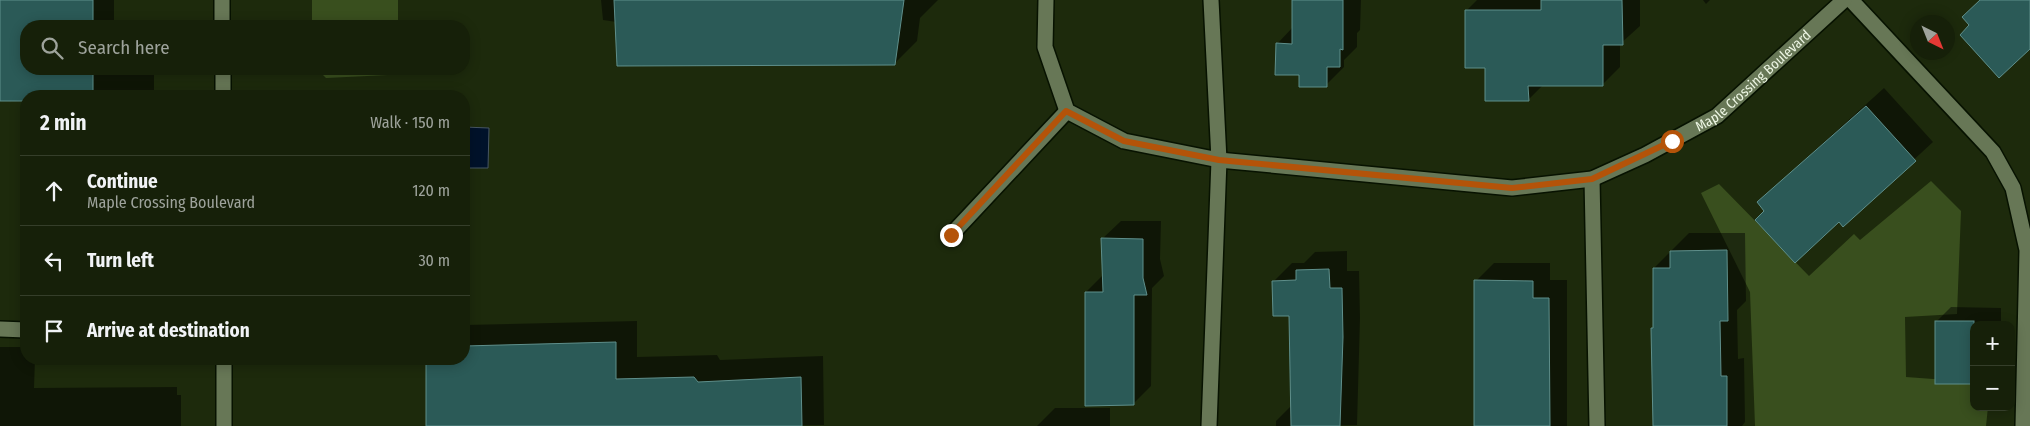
<!DOCTYPE html>
<html lang="en">
<head>
<meta charset="utf-8">
<style>
  body { margin:0; font-family:"Fira Sans Condensed",sans-serif; background:#1f2812; color:#f1f3f6 }
  .controls { position:absolute; right:15px; bottom:15px; display:grid; overflow:hidden; border-radius:10px; box-shadow:0 2px 12px #0003 }
  .controls button { width:45px; height:45px; display:grid; place-items:center; padding:0; border:0; border-bottom:1px solid #353e2a; background:#162009; color:#f1f3f6; font:25px sans-serif }
  .compass { position:absolute; left:1910px; top:15px; width:45px; height:45px; border-radius:50%; background:#162009; box-shadow:0 2px 12px #0003; rotate:137deg }
  .stop { position:absolute; width:15px; height:15px; margin:-11px; border:4px solid #b45309; border-radius:50%; background:#fff }
  .stop.end { background:#b45309; border-color:#fff; box-shadow:0 1px 5px #0008 }
  .list { margin:0; padding:0; list-style:none }
  h2 { display:flex; justify-content:space-between; align-items:center; height:65px; margin:0; padding:0 20px; font-size:21px }
  h2 small { font-size:16px; font-weight:400; color:#9ea39c }
  .list li { display:grid; grid-template-columns:32px 1fr auto; gap:15px; align-items:center; box-sizing:border-box; height:70px; padding:0 20px; border-top:1px solid #353e2a }
  .list b { display:block; font-size:19px; white-space:nowrap }
  .list p { margin:0; font-size:16px; white-space:nowrap; color:#9ea39c }
  .list em { font-size:16px; font-style:normal; color:#9ea39c }
  .icon { flex:none; width:28px; height:28px; fill:none; stroke:currentColor; stroke-width:2; stroke-linecap:round; stroke-linejoin:round }
  .map { position:relative; flex:none; width:2030px; height:426px; overflow:hidden }
  .search { position:absolute; background:#162009; box-shadow:0 2px 12px #0003; left:20px; top:20px; width:450px; height:55px; display:flex; align-items:center; gap:12px; box-sizing:border-box; padding:0 18px; border-radius:20px; color:#9ea39c; font-size:19px }
  .panel { position:absolute; background:#162009; box-shadow:0 2px 12px #0003; left:20px; top:90px; width:450px; height:275px; border-radius:20px }
  .map>svg:first-child { display:block }
  .green { fill:#394f1e }
  .water { fill:#00122a; stroke:#475662 }
  .shadow { fill:#0007 }
  .building { fill:#2b5a57; stroke:#5f8f8b }
  .lines { fill:none; stroke-linecap:round; stroke-linejoin:round }
  .service-casing { stroke:#071200; stroke-width:18 }
  .minor-casing { stroke:#071200; stroke-width:18 }
  .service { stroke:#677756; stroke-width:15 }
  .minor { stroke:#677756; stroke-width:15 }
  .route { stroke:#b45309; stroke-width:6 }
  .labels { text-anchor:middle; stroke-width:5; stroke-linejoin:round; paint-order:stroke }
  .street-label { font-size:14px; fill:#edf6e4; stroke:#0a1005 }
</style>
</head>
<body>
<div class="map">
<svg width="2030" height="426" viewBox="0 0 2030 426">
  <rect width="100%" height="100%" fill="#1d2a0c"/>
  <g class="green">
    <rect x="312" y="0" width="86" height="26"/>
    <path d="M317,69H393L388,75L326,78Z"/>
    <path d="M1931,181L1961,211L1957,314L1905,317L1906,377L1974,382V407H1988L1986,426H1755L1750,292L1701,193L1719,184L1809,276L1854,234L1860,240Z"/>
  </g>
  <path class="water" d="M464,127L489,128L488,168H464Z"/>
  <g class="shadow">
    <path d="M0,0H114V26H26V69H154V96H26V100H0Z"/>
    <path d="M601,0H938L920,18L917,41L895,63L603,20Z"/>
    <path d="M1293,0H1361L1360,30L1357,33V47L1344,60V67L1326,85L1300,74L1277,44L1293,27Z"/>
    <path d="M1477,0H1640V26L1620,44V67L1602,85H1543L1528,100L1486,67L1466,11Z"/>
    <path d="M1703,0H1710L1706,4Z"/>
    <path d="M1884,88L1933,142L1843,225L1839,221L1766,211L1758,202Z"/>
    <path d="M1121,221H1161L1160,259L1164,276L1152,288L1151,386L1133,404L1086,292L1104,274L1102,239Z"/>
    <path d="M1689,233H1745L1746,301L1737,310L1738,359L1744,358L1745,422L1742,426H1654L1652,329L1654,326V268Z"/>
    <path d="M1347,251V271H1359L1360,318L1357,425L1276,426V421L1292,405L1291,315L1274,281L1292,263H1304L1315,252Z"/>
    <path d="M1494,263H1550V280H1567V426H1475L1476,281Z"/>
    <path d="M1951,307L2001,308V325L1936,322Z"/>
    <path d="M637,321V357L717,355L720,360L823,356L824,425L427,426V359H464V325Z"/>
    <path d="M0,347H26V359H35L34,388L177,387V395H181V426H0Z"/>
    <path d="M1055,408H1110V426H1037Z"/>
  </g>
  <g class="building">
    <path d="M0,0H93V26H26V69H93V96H26V101H0Z"/>
    <path d="M614,0H904L895,65L617,66Z"/>
    <path d="M1292,0H1343V50L1340,49V67H1327V87H1299V75H1275L1276,43L1292,44Z"/>
    <path d="M1541,0H1622L1623,45H1603V86H1528L1529,101H1485V68H1465V10H1541Z"/>
    <path d="M1980,0H2030V49L1999,78L1960,35L1969,25L1962,17Z"/>
    <path d="M1866,106L1916,161L1843,227L1839,222L1795,263L1755,220L1764,211L1757,202Z"/>
    <path d="M1101,238L1143,239V278L1147,295H1134V405L1085,406V292H1103Z"/>
    <path d="M1727,250L1728,321H1720L1721,376H1727V426H1653L1651,328H1653V268H1670V251Z"/>
    <path d="M1329,269L1330,288H1342L1343,337L1340,426H1291L1289,316H1273L1272,281L1296,280V270Z"/>
    <path d="M1474,280L1533,281V298H1549L1550,426H1474Z"/>
    <rect x="1935" y="321" width="39" height="63"/>
    <path d="M616,342V379L694,377L698,382L801,377L802,426H426V359H464V346Z"/>
  </g>
  <g class="lines">
    <defs>
      <g id="service">
        <path d="M222,0V26"/>
        <path d="M1851,0L1993,152L2013,188L2027,250L2023,426"/>
        <path d="M223,69V96"/>
        <path d="M1592,179L1597,426"/>
        <path d="M951,235L1067,111"/>
        <path d="M0,329L26,330"/>
        <path d="M224,359V426"/>
        <path d="M1209,426L1219,160L1211,0"/>
      </g>
      <g id="minor">
        <path id="s1" d="M1046,0L1045,47L1067,111L1124,141L1219,160L1512,188L1592,179L1645,155L1717,116L1844,0"/>
      </g>
    </defs>
    <use href="#service" class="service-casing"/>
    <use href="#minor" class="minor-casing"/>
    <use href="#service" class="service"/>
    <use href="#minor" class="minor"/>
  </g>
  <g class="lines">
    <path class="route" d="M951,235L1066,111L1124,141L1219,160L1512,188L1592,179L1672,141"/>
  </g>
  <g class="labels">
    <g class="street-label">
      <text dy="5" stroke="none"><textPath href="#s1" startOffset="841">Maple Crossing Boulevard</textPath></text>
    </g>
  </g>
</svg>
<div class="controls">
<button>+</button>
<button>−</button>
</div>
<svg class="compass" viewBox="-18 -18 36 36"><path d="M0-13l5 13h-10z" fill="#e53935"/><path d="M0 13l5-13h-10z" fill="#9ea39c"/></svg>
<div class="stop" style="left:1672px;top:141px"></div>
<div class="stop end" style="left:951px;top:235px"></div>
<div class="search"><svg class="icon" aria-label="search" viewBox="0 0 24 24"><circle cx="10" cy="10" r="6"/><path d="M15 15l6 6"/></svg>Search here</div>
<section class="panel">
<h2>2 min<small>Walk · 150 m</small></h2>
<ul class="list">
<li><svg class="icon" aria-label="ahead" viewBox="0 0 24 24"><path d="M12 20V5M6 11l6-6 6 6"/></svg><div><b>Continue</b><p>Maple Crossing Boulevard</p></div><em>120 m</em></li>
<li><svg class="icon" aria-label="left" viewBox="0 0 24 24"><path d="M17 20v-9H6M10 6l-5 5 5 5"/></svg><div><b>Turn left</b></div><em>30 m</em></li>
<li><svg class="icon" aria-label="arrive" viewBox="0 0 24 24"><path d="M6 21V4h12l-3 4 3 4H6"/></svg><div><b>Arrive at destination</b></div></li>
</ul>
</section>
</div>
</body>
</html>
